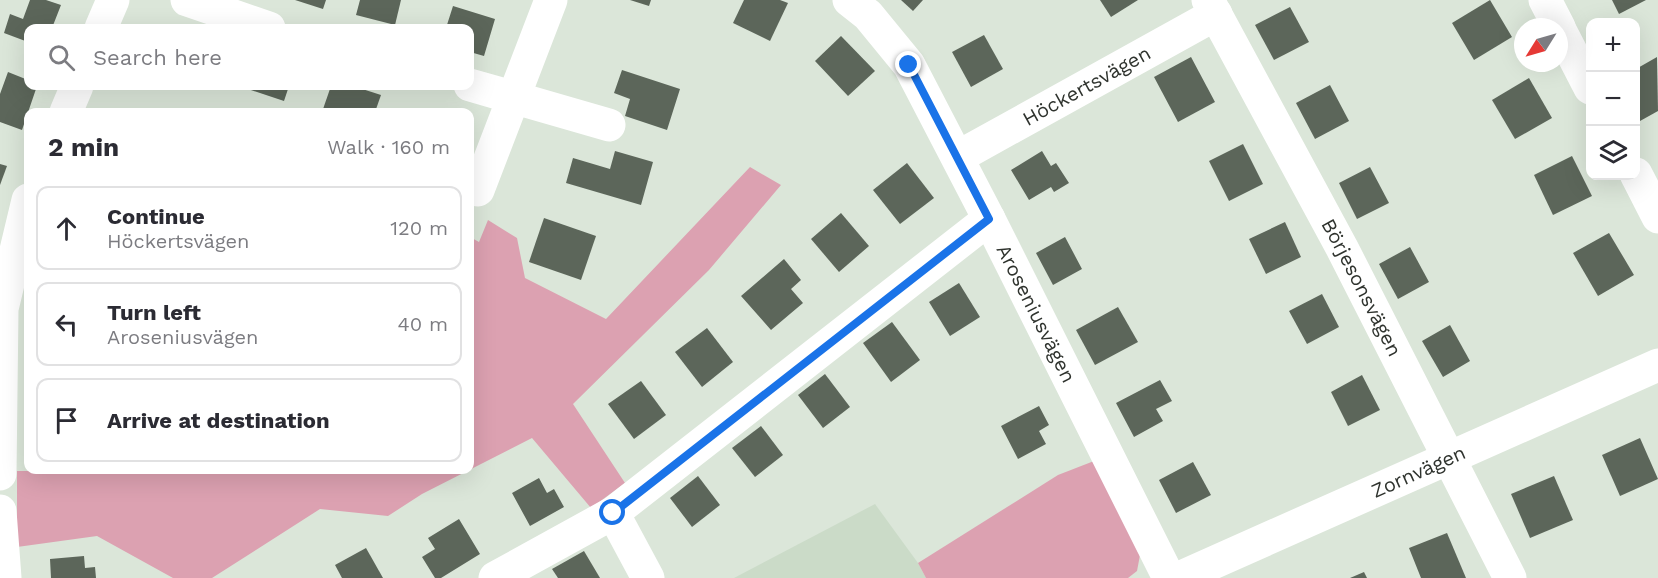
<!DOCTYPE html>
<html lang="en">
<head>
<meta charset="utf-8">
<style>
  body { margin:0; font-family:"Work Sans",sans-serif; background:#f7f7f7; color:#2b2b33 }
  .controls { position:absolute; right:18px; top:18px; display:grid; overflow:hidden; border-radius:12px; box-shadow:0 6px 24px #0002 }
  .controls button { width:54px; height:54px; display:grid; place-items:center; padding:0; border:0; border-bottom:2px solid #e1e1e2; background:#fff; color:#2b2b33; font:30px sans-serif }
  .compass { position:absolute; left:1514px; top:18px; width:54px; height:54px; border-radius:50%; background:#fff; box-shadow:0 6px 24px #0002; rotate:233deg }
  .stop { position:absolute; width:18px; height:18px; margin:-14px; border:4px solid #1a73e8; border-radius:50%; background:#fff }
  .stop.end { background:#1a73e8; border-color:#fff; box-shadow:0 2px 6px #0008 }
  .list { margin:0; padding:0; list-style:none }
  h2 { display:flex; justify-content:space-between; align-items:center; height:78px; margin:0; padding:0 24px; font-size:26px }
  h2 small { font-size:20px; font-weight:400; color:#7c7c81 }
  .list li { display:grid; grid-template-columns:39px 1fr auto; gap:18px; align-items:center; box-sizing:border-box; height:84px; margin:0 12px 12px; padding:0 12px; border:2px solid #e1e1e2; border-radius:12px }
  .list b { display:block; font-size:22px; white-space:nowrap }
  .list p { margin:0; font-size:20px; white-space:nowrap; color:#7c7c81 }
  .list em { font-size:20px; font-style:normal; color:#7c7c81 }
  .icon { flex:none; width:33px; height:33px; fill:none; stroke:currentColor; stroke-width:2; stroke-linecap:round; stroke-linejoin:round }
  .map { position:relative; flex:none; width:1658px; height:578px; overflow:hidden }
  .search { position:absolute; background:#fff; box-shadow:0 6px 24px #0002; left:24px; top:24px; width:450px; height:66px; display:flex; align-items:center; gap:15px; box-sizing:border-box; padding:0 21px; border-radius:12px; color:#7c7c81; font-size:22px }
  .panel { position:absolute; background:#fff; box-shadow:0 6px 24px #0002; left:24px; top:108px; width:450px; height:366px; border-radius:12px }
  .map>svg:first-child { display:block }
  .built { fill:#cbdbc8 }
  .green { fill:#dca1b1 }
  .building { fill:#5c665a }
  .lines { fill:none; stroke-linecap:round; stroke-linejoin:round }
  .street { stroke:#fff; stroke-width:33 }
  .route { stroke:#1a73e8; stroke-width:8 }
  .labels { text-anchor:middle; stroke-width:6; stroke-linejoin:round; paint-order:stroke }
  .street-label { font-size:20px; fill:#2f332e; stroke:#dbe6d9 }
</style>
</head>
<body>
<div class="map">
<svg width="1658" height="578" viewBox="0 0 1658 578">
  <rect width="100%" height="100%" fill="#dbe6d9"/>
  <path class="built" d="M875,504L918,563L926,578H734Z"/>
  <g class="green">
    <path d="M750,167L781,185L709,270L573,404L625,483L591,508L532,438L422,494L388,516L320,509L212,578H173L97,536L17,547V471L470,470V237L479,242L488,220L517,238L525,278L606,319Z"/>
    <path d="M1094,461L1140,555L1137,571L1128,578H926L918,563L1058,475Z"/>
  </g>
  <g class="building">
    <path d="M30,0H46L61,5L52,28H28V42L4,33L10,14L23,19Z"/>
    <path d="M295,0H326L323,9Z"/>
    <path d="M360,0H401L395,25L356,15Z"/>
    <path d="M630,0H651L649,6Z"/>
    <path d="M744,0H780L788,3L770,41L733,23Z"/>
    <path d="M901,0H923L913,11Z"/>
    <path d="M1100,0H1138L1111,17Z"/>
    <path d="M1490,0L1512,37L1474,60L1452,23Z"/>
    <path d="M1612,0H1646L1619,14Z"/>
    <path d="M453,6L495,19L484,56L470,52V28H446Z"/>
    <path d="M1290,7L1309,42L1274,60L1255,25Z"/>
    <path d="M984,35L1003,69L971,87L952,52Z"/>
    <path d="M841,36L875,71L848,96L815,61Z"/>
    <path d="M1191,57L1215,102L1178,122L1154,77Z"/>
    <path d="M1657,57L1658,111L1640,121L1636,113V69Z"/>
    <path d="M622,70L680,89L667,130L625,116L630,99L614,93Z"/>
    <path d="M8,72L28,80V86H37L22,130L0,122V94Z"/>
    <path d="M1529,78L1552,118L1515,139L1492,100Z"/>
    <path d="M1330,85L1349,121L1315,139L1296,103Z"/>
    <path d="M246,86H289L284,101L245,88Z"/>
    <path d="M331,86H353L381,95L375,112H322Z"/>
    <path d="M1243,144L1263,184L1229,201L1209,161Z"/>
    <path d="M615,151L653,162L641,205L566,183L573,158L610,169Z"/>
    <path d="M1042,151L1051,166L1056,163L1069,183L1054,192L1051,187L1029,200L1011,170Z"/>
    <path d="M1572,156L1592,196L1553,215L1534,175Z"/>
    <path d="M907,163L934,198L900,224L873,190Z"/>
    <path d="M0,164L7,166L0,185Z"/>
    <path d="M1370,167L1389,203L1357,219L1339,183Z"/>
    <path d="M841,213L869,246L839,272L811,239Z"/>
    <path d="M544,218L596,236L581,280L529,262Z"/>
    <path d="M1285,222L1301,257L1266,274L1249,239Z"/>
    <path d="M1609,233L1634,275L1598,296L1573,253Z"/>
    <path d="M1065,237L1082,269L1053,285L1036,253Z"/>
    <path d="M1410,247L1429,282L1398,299L1379,264Z"/>
    <path d="M784,259L801,280L791,289L803,303L771,330L741,296Z"/>
    <path d="M959,283L980,317L950,336L929,302Z"/>
    <path d="M1322,294L1339,327L1307,344L1289,311Z"/>
    <path d="M1118,307L1138,342L1095,365L1076,330Z"/>
    <path d="M892,322L920,360L891,382L863,343Z"/>
    <path d="M1450,325L1470,361L1443,377L1422,341Z"/>
    <path d="M707,328L733,362L702,387L675,352Z"/>
    <path d="M825,374L850,407L823,428L798,395Z"/>
    <path d="M1362,375L1380,410L1348,426L1331,392Z"/>
    <path d="M1160,380L1172,401L1156,409L1163,421L1134,437L1116,403Z"/>
    <path d="M641,381L666,415L634,439L608,404Z"/>
    <path d="M1039,406L1049,425L1039,431L1046,444L1018,459L1001,426Z"/>
    <path d="M761,426L783,455L755,477L732,448Z"/>
    <path d="M1640,438L1658,479L1620,496L1602,455Z"/>
    <path d="M1193,462L1211,495L1176,513L1159,480Z"/>
    <path d="M698,476L720,505L692,527L670,498Z"/>
    <path d="M1554,476L1573,520L1530,538L1511,494Z"/>
    <path d="M539,478L547,493L554,489L564,507L530,526L512,493Z"/>
    <path d="M459,519L480,554L441,578H435L422,557L435,549L428,538Z"/>
    <path d="M1447,533L1466,578H1421L1409,548Z"/>
    <path d="M366,548L383,578H342L335,565Z"/>
    <path d="M584,551L600,578H558L552,569Z"/>
    <path d="M84,556L85,568L95,567L96,578H51L50,559Z"/>
    <path d="M1364,572L1367,578H1350Z"/>
  </g>
  <g class="lines">
    <g class="street">
      <path d="M187,0L269,28"/>
      <path id="s1" d="M849,0L868,15L909,65L989,219L1169,578"/>
      <path id="s2" d="M1208,0L1342,248L1510,578"/>
      <path d="M1545,0L1559,27"/>
      <path d="M101,28L113,0"/>
      <path d="M1559,28L1590,88"/>
      <path d="M470,85L609,125"/>
      <path d="M66,112L77,86"/>
      <path id="s3" d="M958,157L1216,14"/>
      <path d="M1636,174L1658,217"/>
      <path d="M478,190L551,0"/>
      <path d="M0,474L2,309L28,200"/>
      <path d="M0,511L5,578"/>
      <path d="M613,513L648,578"/>
      <path d="M495,578L613,513L989,219"/>
      <path id="s4" d="M1179,578L1658,365"/>
    </g>
  </g>
  <g class="lines">
    <path class="route" d="M613,513L989,219L909,65"/>
  </g>
  <g class="labels">
    <g class="street-label">
      <text dy="7" stroke="none"><textPath href="#s3" startOffset="147">Höckertsvägen</textPath></text>
      <text dy="7" stroke="none"><textPath href="#s2" startOffset="326">Börjesonsvägen</textPath></text>
      <text dy="7" stroke="none"><textPath href="#s1" startOffset="368">Aroseniusvägen</textPath></text>
      <text dy="7" stroke="none"><textPath href="#s4" startOffset="262">Zornvägen</textPath></text>
    </g>
  </g>
</svg>
<div class="controls">
<button>+</button>
<button>−</button>
<button><svg class="icon" aria-label="layers" viewBox="0 0 24 24"><path d="M12 4l9 5-9 5-9-5zM3 14l9 5 9-5"/></svg></button>
</div>
<svg class="compass" viewBox="-18 -18 36 36"><path d="M0-13l5 13h-10z" fill="#e53935"/><path d="M0 13l5-13h-10z" fill="#7c7c81"/></svg>
<div class="stop" style="left:613px;top:513px"></div>
<div class="stop end" style="left:909px;top:65px"></div>
<div class="search"><svg class="icon" aria-label="search" viewBox="0 0 24 24"><circle cx="10" cy="10" r="6"/><path d="M15 15l6 6"/></svg>Search here</div>
<section class="panel">
<h2>2 min<small>Walk · 160 m</small></h2>
<ul class="list">
<li><svg class="icon" aria-label="ahead" viewBox="0 0 24 24"><path d="M12 20V5M6 11l6-6 6 6"/></svg><div><b>Continue</b><p>Höckertsvägen</p></div><em>120 m</em></li>
<li><svg class="icon" aria-label="left" viewBox="0 0 24 24"><path d="M17 20v-9H6M10 6l-5 5 5 5"/></svg><div><b>Turn left</b><p>Aroseniusvägen</p></div><em>40 m</em></li>
<li><svg class="icon" aria-label="arrive" viewBox="0 0 24 24"><path d="M6 21V4h12l-3 4 3 4H6"/></svg><div><b>Arrive at destination</b></div></li>
</ul>
</section>
</div>
</body>
</html>
